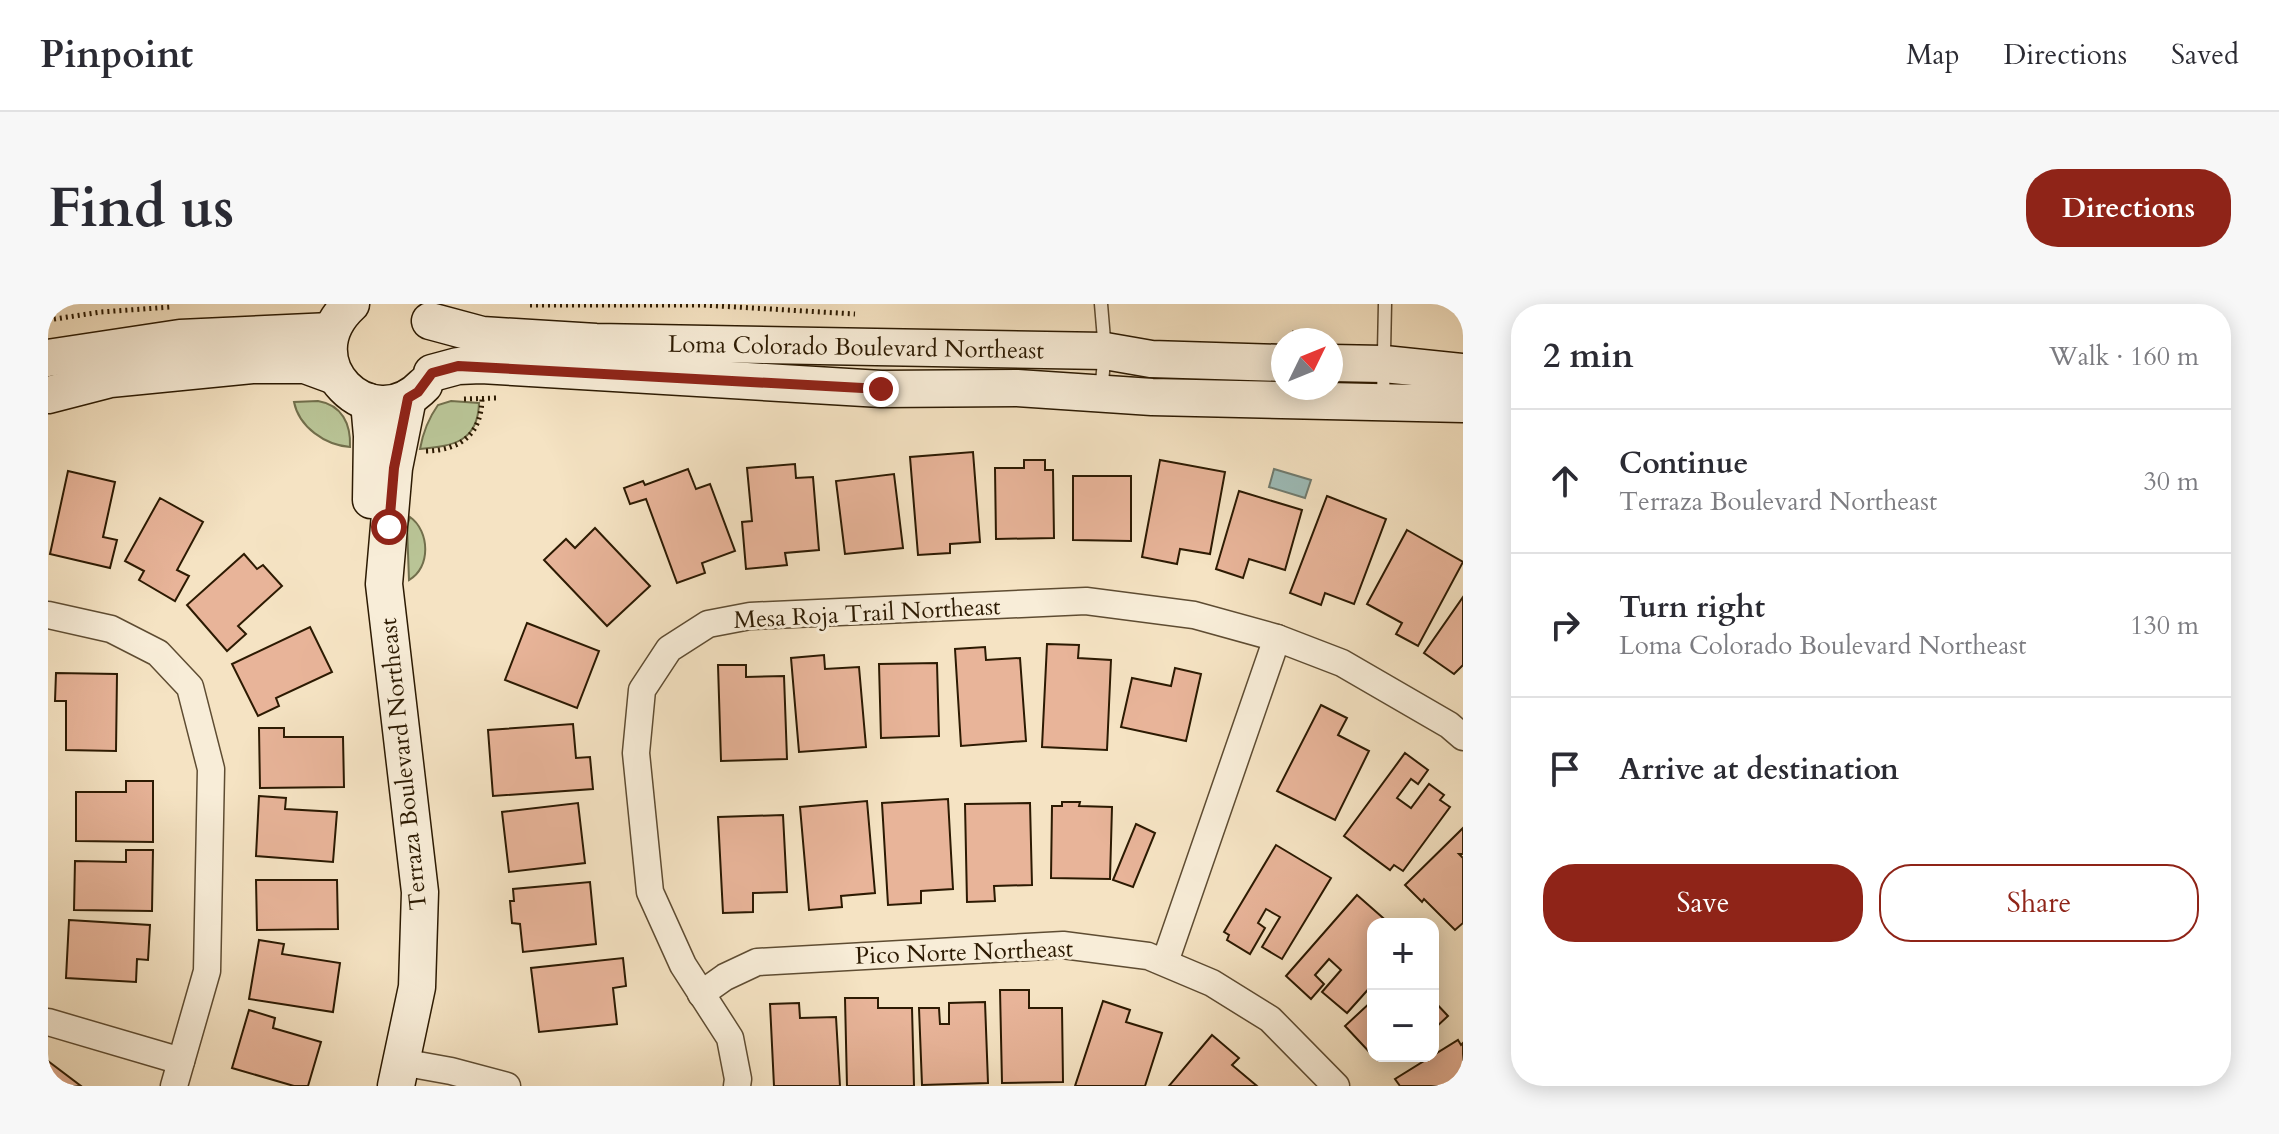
<!DOCTYPE html>
<html lang="en">
<head>
<meta charset="utf-8">
<style>
  body { margin:0; font-family:Cardo,serif; background:#f7f7f7; color:#2b2b33 }
  .controls { position:absolute; right:24px; bottom:24px; display:grid; overflow:hidden; border-radius:16px; box-shadow:0 4px 20px #0003 }
  .controls button { width:72px; height:72px; display:grid; place-items:center; padding:0; border:0; border-bottom:2px solid #e1e1e2; background:#fff; color:#2b2b33; font:40px sans-serif }
  .compass { position:absolute; left:1223px; top:24px; width:72px; height:72px; border-radius:50%; background:#fff; box-shadow:0 4px 20px #0003; rotate:47deg }
  .stop { position:absolute; width:24px; height:24px; margin:-18px; border:6px solid #8f2418; border-radius:50%; background:#fff }
  .stop.end { background:#8f2418; border-color:#fff; box-shadow:0 2px 8px #0008 }
  .list { margin:0; padding:0; list-style:none }
  h2 { display:flex; justify-content:space-between; align-items:center; height:104px; margin:0; padding:0 32px; font-size:34px }
  h2 small { font-size:26px; font-weight:400; color:#7c7c81 }
  .list li { display:grid; grid-template-columns:52px 1fr auto; gap:24px; align-items:center; box-sizing:border-box; height:144px; padding:0 32px; border-top:2px solid #e1e1e2 }
  .list b { display:block; font-size:30px; white-space:nowrap }
  .list p { margin:0; font-size:26px; white-space:nowrap; color:#7c7c81 }
  .list em { font-size:26px; font-style:normal; color:#7c7c81 }
  .actions { display:flex; gap:16px; padding:24px 32px }
  .actions a { flex:1; padding:18px 0; border:2px solid #8f2418; border-radius:32px; text-align:center; font-size:28px; color:#8f2418 }
  .actions .main { background:#8f2418; color:#fff }
  .icon { flex:none; width:44px; height:44px; fill:none; stroke:currentColor; stroke-width:2; stroke-linecap:round; stroke-linejoin:round }
  .map { position:relative; flex:none; width:1415px; height:782px; overflow:hidden; border-radius:32px }
  header { display:flex; align-items:center; gap:48px; box-sizing:border-box; height:112px; padding:0 40px; background:#fff; border-bottom:2px solid #e1e1e2 }
  header strong { font-size:38px }
  nav { display:flex; gap:44px; margin-inline-start:auto; font-size:28px }
  .intro { display:flex; align-items:center; justify-content:space-between; box-sizing:border-box; height:192px; padding:0 48px }
  h1 { margin:0; font-size:56px }
  .button { padding:20px 36px; border-radius:32px; background:#8f2418; color:#fff; font-size:28px; font-weight:700 }
  main { display:flex; gap:48px; padding:0 48px }
  aside { flex:1; background:#fff; border-radius:32px; box-shadow:0 4px 20px #0003 }
  .map>svg:first-child { display:block }
  .green { fill:#b9c496; stroke:#726f4c; stroke-width:2 }
  .water { fill:#9dbdb9; stroke:#707c70; stroke-width:2 }
  .building { fill:#e8b499; stroke:#2c1a02; stroke-width:2 }
  .lines { fill:none; stroke-linecap:round; stroke-linejoin:round }
  .lane-casing { stroke:#5e4c32; stroke-width:15 }
  .street-casing { stroke:#5e4c32; stroke-width:29 }
  .secondary-casing { stroke:#2c1a02; stroke-width:39 }
  .path { stroke:#2c1a02; stroke-width:5; stroke-dasharray:2 4; stroke-linecap:butt }
  .lane { stroke:#f8edd8; stroke-width:12 }
  .street { stroke:#f8edd8; stroke-width:26 }
  .secondary { stroke:#f8edd8; stroke-width:36 }
  .route { stroke:#8f2418; stroke-width:10 }
  .labels { text-anchor:middle; stroke-width:6; stroke-linejoin:round; paint-order:stroke }
  .street-label { font-size:24px; fill:#2c1a02; stroke:#f8edd8 }
</style>
</head>
<body>
<header>
<strong>Pinpoint</strong>
<nav><a>Map</a><a>Directions</a><a>Saved</a></nav>
</header>
<div class="intro"><h1>Find us</h1><a class="button">Directions</a></div>
<main>
<div class="map">
<svg width="1415" height="782" viewBox="0 0 1415 782">
  <rect width="100%" height="100%" fill="#f5e3c3"/>
  <filter id="stains"><feTurbulence type="fractalNoise" baseFrequency=".0025" numOctaves="4"/><feColorMatrix values="0 0 0 0 .2 0 0 0 0 .09 0 0 0 0 .02 0 0 0 .5 -.17"/></filter>
  <radialGradient id="worn" r=".72"><stop offset=".6" stop-color="#630" stop-opacity="0"/><stop offset="1" stop-color="#630" stop-opacity=".3"/></radialGradient>
  <g class="green">
    <path d="M270,97C294,101 303,120 302,143C277,141 251,123 246,98Z"/>
    <path d="M403,97L431,99C430,138 405,142 372,145C375,128 380,115 390,101Z"/>
    <path d="M362,213C382,227 383,264 361,276L359,222Z"/>
  </g>
  <path class="water" d="M1226,165L1263,176L1257,194L1221,183Z"/>
  <g class="building">
    <path d="M925,148L932,238L902,240V249L870,251L862,153Z"/>
    <path d="M976,156H997V166H1005L1006,234L948,235L947,164H976Z"/>
    <path d="M1112,156L1177,168L1162,250L1132,245L1129,260L1094,253Z"/>
    <path d="M747,160L748,174L765,173L771,246L737,249L739,261L698,265L694,218L704,217L699,164Z"/>
    <path d="M640,165L648,185L662,180L687,247L654,259L657,269L629,279L598,195L582,200L576,184L595,177L597,181Z"/>
    <path d="M20,167L67,178L55,233L69,236L62,264L2,250Z"/>
    <path d="M846,170L855,244L797,250L788,177Z"/>
    <path d="M1025,172H1083V237L1025,236Z"/>
    <path d="M1191,187L1254,206L1237,266L1201,255L1195,274L1168,265Z"/>
    <path d="M1279,192L1338,215L1306,300L1277,289L1273,301L1242,289Z"/>
    <path d="M112,194L155,218L129,266L141,272L127,297L91,276L96,267L77,257Z"/>
    <path d="M547,224L602,282L559,322L496,256L518,235L527,244Z"/>
    <path d="M1359,226L1415,258L1370,342L1348,330L1354,319L1319,300Z"/>
    <path d="M196,250L209,265L215,261L234,282L190,322L198,330L179,347L139,301Z"/>
    <path d="M1415,293V361L1406,370L1376,349Z"/>
    <path d="M479,319L551,347L529,404L457,376Z"/>
    <path d="M262,323L284,368L228,394L231,402L210,412L184,360Z"/>
    <path d="M999,340L1031,341L1030,354L1063,356L1059,446L994,443Z"/>
    <path d="M937,343L938,356L972,354L978,437L913,442L907,345Z"/>
    <path d="M776,351L777,365L811,363L818,443L751,448L743,354Z"/>
    <path d="M889,359L891,432L833,434L831,360Z"/>
    <path d="M670,361H698V373L736,372L739,455L673,457Z"/>
    <path d="M1127,364L1153,370L1138,437L1073,423L1084,374L1123,382Z"/>
    <path d="M8,369L69,370L68,447L18,446V397H7Z"/>
    <path d="M1273,401L1299,414L1290,431L1321,447L1287,516L1229,487Z"/>
    <path d="M525,420L528,454L542,453L545,485L445,492L440,426Z"/>
    <path d="M211,424H236V433H295L296,483L212,484Z"/>
    <path d="M1357,449L1380,466L1370,480L1363,475L1349,494L1363,504L1381,480L1396,491L1392,496L1402,503L1355,567L1346,561L1342,566L1296,532Z"/>
    <path d="M78,477H105V538L28,537V488H78Z"/>
    <path d="M211,492L238,494L237,505L289,508L285,558L208,552Z"/>
    <path d="M900,495L905,585L873,587V599L840,601L834,499Z"/>
    <path d="M819,497L827,589L793,592L794,603L761,606L752,503Z"/>
    <path d="M1014,498H1032L1031,502L1064,503L1062,575L1003,574L1004,502H1014Z"/>
    <path d="M530,499L537,559L461,568L454,508Z"/>
    <path d="M982,499L984,581L946,582L947,597L919,598L917,500Z"/>
    <path d="M735,511L739,588L705,589V608L675,609L670,513Z"/>
    <path d="M1088,520L1107,529L1085,583L1065,576Z"/>
    <path d="M1415,524V550H1411L1415,554V619L1407,626L1376,595L1374,598L1357,581Z"/>
    <path d="M1228,541L1283,574L1234,655L1214,643L1232,613L1218,605L1210,619L1217,624L1202,650L1179,636L1181,631L1176,628Z"/>
    <path d="M78,546H105L104,607L26,606L27,557L78,558Z"/>
    <path d="M208,576H289L290,625L209,626Z"/>
    <path d="M542,578L548,640L475,648L472,620L464,619L462,597H466L465,585Z"/>
    <path d="M1309,591L1342,620H1325V680L1299,709L1274,688L1293,666L1281,655L1267,671L1276,680L1263,695L1238,672Z"/>
    <path d="M21,616L102,621L100,656L89,655L88,678L18,674Z"/>
    <path d="M211,636L236,640L234,650L292,659L285,708L201,695Z"/>
    <path d="M575,654L578,682L565,684L569,720L491,728L483,664Z"/>
    <path d="M952,686H981V704H1014L1015,778L954,779Z"/>
    <path d="M797,694H830V704H864L866,782H799Z"/>
    <path d="M1325,696V752L1297,722Z"/>
    <path d="M1385,696L1400,712L1385,726Z"/>
    <path d="M1055,697L1082,706L1078,718L1114,729L1097,782H1027Z"/>
    <path d="M937,698L940,779L874,781L871,704H891L892,720H901V699Z"/>
    <path d="M751,699L752,714L788,713L792,782H726L722,700Z"/>
    <path d="M201,706L227,714L225,724L273,738L260,782H246L184,764Z"/>
    <path d="M1164,731L1191,754L1184,761L1209,782H1121Z"/>
    <path d="M1410,736L1413,741L1415,739V782H1352L1347,775Z"/>
    <path d="M0,757L33,782H0Z"/>
  </g>
  <g class="lines">
    <defs>
      <g id="lane">
        <path d="M1053,0L1057,47L1053,88"/>
        <path d="M1335,95L1337,0"/>
      </g>
      <g id="street">
        <path d="M0,311L63,325L110,349L142,383L163,465L159,667L126,782"/>
        <path d="M1117,658L1229,334"/>
        <path d="M653,690L677,673L709,658L1015,641L1100,652L1164,679L1222,715L1288,782"/>
        <path d="M0,718L133,757"/>
        <path d="M353,758L403,767L459,782"/>
        <path d="M689,782L690,775L682,734L635,661L602,588L588,449L594,386L621,345L660,320L702,312L1038,297L1146,311L1229,334L1294,359L1401,421L1415,433"/>
      </g>
      <g id="secondary">
        <path d="M303,0C241,57 323,137 376,81"/>
        <path d="M382,17L434,31L548,38L1057,47L1103,55L1235,59"/>
        <path d="M0,54L132,34L283,27"/>
        <path d="M1283,59L1336,60L1415,68"/>
        <path d="M384,69L410,62L433,61L833,85L969,84L1104,93L1415,100"/>
        <path d="M0,91L62,75L204,61H257L287,72"/>
        <path d="M321,98L324,132L323,196"/>
        <path d="M348,782L369,683L372,588L336,280L346,164L360,94"/>
      </g>
    </defs>
    <use href="#lane" class="lane-casing"/>
    <use href="#street" class="street-casing"/>
    <use href="#secondary" class="secondary-casing"/>
    <g class="path">
      <path d="M482,1H654L807,10"/>
      <path d="M0,16L53,8L123,3"/>
      <path d="M1244,29L1274,31"/>
      <path d="M416,95L450,94"/>
      <path d="M378,147C414,146 434,129 434,93"/>
    </g>
    <use href="#lane" class="lane"/>
    <use href="#street" class="street"/>
    <use href="#secondary" class="secondary"/>
  </g>
  <g class="lines">
    <path class="route" d="M341,223L346,164L360,94L370,88L384,69L410,62L833,85"/>
  </g>
  <g class="labels">
    <g class="street-label">
      <text transform="translate(808 43) rotate(1)" y="8">Loma Colorado Boulevard Northeast</text>
      <text transform="translate(819 309) rotate(-3)" y="8">Mesa Roja Trail Northeast</text>
      <text transform="translate(355 460) rotate(-96)" y="8">Terraza Boulevard Northeast</text>
      <text transform="translate(916 648) rotate(-2)" y="8">Pico Norte Northeast</text>
    </g>
  </g>
  <rect width="100%" height="100%" filter="url(#stains)"/>
  <rect width="100%" height="100%" fill="url(#worn)"/>
</svg>
<div class="controls">
<button>+</button>
<button>−</button>
</div>
<svg class="compass" viewBox="-18 -18 36 36"><path d="M0-13l5 13h-10z" fill="#e53935"/><path d="M0 13l5-13h-10z" fill="#7c7c81"/></svg>
<div class="stop" style="left:341px;top:223px"></div>
<div class="stop end" style="left:833px;top:85px"></div>
</div>
<aside>
<h2>2 min<small>Walk · 160 m</small></h2>
<ul class="list">
<li><svg class="icon" aria-label="ahead" viewBox="0 0 24 24"><path d="M12 20V5M6 11l6-6 6 6"/></svg><div><b>Continue</b><p>Terraza Boulevard Northeast</p></div><em>30 m</em></li>
<li><svg class="icon" aria-label="right" viewBox="0 0 24 24"><path d="M7 20v-9h11M14 6l5 5-5 5"/></svg><div><b>Turn right</b><p>Loma Colorado Boulevard Northeast</p></div><em>130 m</em></li>
<li><svg class="icon" aria-label="arrive" viewBox="0 0 24 24"><path d="M6 21V4h12l-3 4 3 4H6"/></svg><div><b>Arrive at destination</b></div></li>
</ul>
<div class="actions"><a class="main">Save</a><a>Share</a></div>
</aside>
</main>
</body>
</html>
